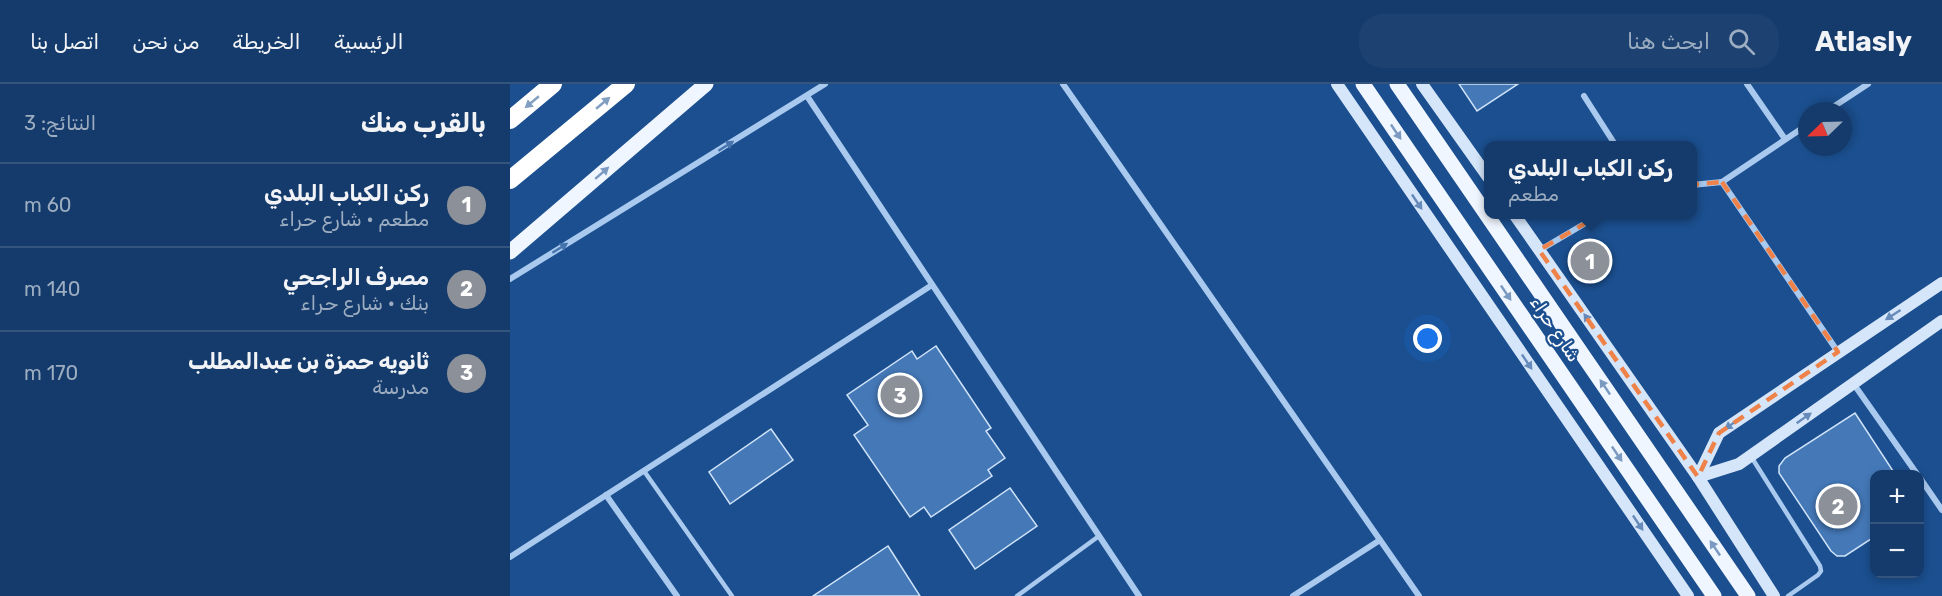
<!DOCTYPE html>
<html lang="ar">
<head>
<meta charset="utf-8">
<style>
  body { margin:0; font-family:Rubik,"Noto Naskh Arabic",sans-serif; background:#1d4271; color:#f1f3f6; direction:rtl }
  .controls { position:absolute; right:18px; bottom:18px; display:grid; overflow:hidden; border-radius:12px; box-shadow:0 3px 9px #0003 }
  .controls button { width:54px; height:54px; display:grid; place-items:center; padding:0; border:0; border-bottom:2px solid #33557e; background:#143b6b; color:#f1f3f6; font:30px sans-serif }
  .compass { position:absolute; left:1288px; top:18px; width:54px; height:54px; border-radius:50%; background:#143b6b; box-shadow:0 3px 9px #0003; rotate:247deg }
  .you { position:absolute; left:918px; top:255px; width:21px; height:21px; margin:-15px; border:4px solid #fff; border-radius:50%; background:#1a73e8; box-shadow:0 0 0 9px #1a73e833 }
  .badge { display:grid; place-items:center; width:39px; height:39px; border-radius:50%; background:#8c9099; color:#fff; font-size:20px; font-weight:700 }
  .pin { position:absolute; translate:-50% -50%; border:3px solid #fff; box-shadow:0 2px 6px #0006 }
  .popup { position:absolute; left:974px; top:57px; width:213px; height:78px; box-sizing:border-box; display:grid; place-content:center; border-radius:12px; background:#143b6b; filter:drop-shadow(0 2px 4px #0005); font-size:20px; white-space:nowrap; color:#9dadc1 }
  .popup b { font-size:22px; color:#f1f3f6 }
  .popup::after { content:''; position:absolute; left:50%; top:100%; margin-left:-12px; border:12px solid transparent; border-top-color:#143b6b }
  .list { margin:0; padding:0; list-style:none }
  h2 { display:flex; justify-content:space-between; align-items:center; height:78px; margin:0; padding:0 24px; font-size:26px }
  h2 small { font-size:20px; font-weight:400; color:#9dadc1 }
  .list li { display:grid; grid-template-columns:39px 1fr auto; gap:18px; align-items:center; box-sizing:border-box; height:84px; padding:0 24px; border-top:2px solid #33557e }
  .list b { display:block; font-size:22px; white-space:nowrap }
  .list p { margin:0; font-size:20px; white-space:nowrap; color:#9dadc1 }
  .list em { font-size:20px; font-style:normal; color:#9dadc1 }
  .icon { flex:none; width:33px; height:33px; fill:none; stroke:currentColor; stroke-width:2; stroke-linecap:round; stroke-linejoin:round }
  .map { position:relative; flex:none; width:1432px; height:512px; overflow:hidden; direction:ltr }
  header { display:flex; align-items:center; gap:36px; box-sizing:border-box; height:84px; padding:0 30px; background:#143b6b; border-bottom:2px solid #33557e }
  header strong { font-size:28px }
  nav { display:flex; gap:33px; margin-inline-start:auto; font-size:21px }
  .search { width:420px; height:54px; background:#1d4271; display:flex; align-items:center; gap:15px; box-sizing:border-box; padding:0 21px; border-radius:24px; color:#9dadc1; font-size:22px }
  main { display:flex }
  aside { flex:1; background:#143b6b }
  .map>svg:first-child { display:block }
  .building { fill:#4478b7; stroke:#cfe3fa; stroke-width:1.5 }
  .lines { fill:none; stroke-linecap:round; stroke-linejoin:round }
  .lane { stroke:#a9c9ee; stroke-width:4.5 }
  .street { stroke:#a9c9ee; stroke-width:6 }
  .secondary { stroke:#d6e6fa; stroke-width:12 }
  .primary { stroke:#f0f6ff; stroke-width:15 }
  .highway { stroke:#fff; stroke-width:18 }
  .oneway { fill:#829ec1 }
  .oneway2 { fill:#7b9ac1 }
  .oneway3 { fill:#4674ac }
  .oneway4 { fill:#668bba }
  .marked { fill:none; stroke:#ee8249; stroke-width:4.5; stroke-dasharray:12 8; stroke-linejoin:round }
  .labels { text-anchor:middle; stroke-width:4.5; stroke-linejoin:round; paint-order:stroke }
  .street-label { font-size:18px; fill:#fff; stroke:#1b4f8f }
</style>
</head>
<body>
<header>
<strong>Atlasly</strong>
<div class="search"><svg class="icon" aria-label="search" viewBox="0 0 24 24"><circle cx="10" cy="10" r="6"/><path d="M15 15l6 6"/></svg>ابحث هنا</div>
<nav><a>الرئيسية</a><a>الخريطة</a><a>من نحن</a><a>اتصل بنا</a></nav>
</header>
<main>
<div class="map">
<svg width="1432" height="512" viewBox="0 0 1432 512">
  <rect width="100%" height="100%" fill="#1b4f8f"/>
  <g class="building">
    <path d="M949,0H1008L967,27Z"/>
    <path d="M426,262L481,344L476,347L495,374L478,386L482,392L421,433L414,423L400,433L344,351L358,341L337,311L402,267L407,275Z"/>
    <path d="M1345,329L1385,390H1364V453L1335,472H1327L1321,467L1269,389V382L1275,374Z"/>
    <path d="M261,345L283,376L220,420L199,388Z"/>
    <path d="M500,404L527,442L465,485L439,446Z"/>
    <path d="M378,462L410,512H303Z"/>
  </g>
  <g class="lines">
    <g class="lane">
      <path d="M1242,374L1310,482L1311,487L1308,491L1278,512"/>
      <path d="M134,387L222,512"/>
      <path d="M507,512L589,452"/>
    </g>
    <g class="street">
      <path d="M553,0L909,512"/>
      <path d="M1237,0L1275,55"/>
      <path d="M297,12L629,512"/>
      <path d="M1074,12L1106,62"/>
      <path d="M1317,27L1358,0"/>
      <path d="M1212,98L1297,41"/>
      <path d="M1182,101L1212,98L1328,268"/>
      <path d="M1030,166L1091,130"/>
      <path d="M0,195L315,0"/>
      <path d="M1343,299L1407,390"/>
      <path d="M1410,394L1432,426"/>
      <path d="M96,411L167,512"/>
      <path d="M0,473L422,201"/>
      <path d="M783,512L870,456"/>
    </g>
    <g class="secondary">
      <path d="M827,0L1178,512"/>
      <path d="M912,0L978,93"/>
      <path d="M1004,130L1188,393L1264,512"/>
      <path d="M1188,393L1209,349L1432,199"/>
      <path d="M1188,393L1229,380L1432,237"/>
    </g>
    <g class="primary">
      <path d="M853,0L1204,512"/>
      <path d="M887,0L1238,512"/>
      <path d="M0,168L196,0"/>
    </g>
    <g class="highway">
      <path d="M0,36L43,0"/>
      <path d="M0,96L116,0"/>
    </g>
  </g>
  <defs><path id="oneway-solid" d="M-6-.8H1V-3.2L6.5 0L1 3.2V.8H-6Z" transform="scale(1.5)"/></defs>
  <g class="oneway">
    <use href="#oneway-solid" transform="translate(22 18) rotate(140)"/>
    <use href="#oneway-solid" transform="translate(93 19) rotate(-40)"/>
  </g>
  <g class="oneway2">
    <use href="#oneway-solid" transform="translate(886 48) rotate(56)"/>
    <use href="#oneway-solid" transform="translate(92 89) rotate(-41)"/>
    <use href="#oneway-solid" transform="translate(996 209) rotate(56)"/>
    <use href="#oneway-solid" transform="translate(1095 303) rotate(-124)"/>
    <use href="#oneway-solid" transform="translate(1107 370) rotate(56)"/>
    <use href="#oneway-solid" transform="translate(1205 464) rotate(-124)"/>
  </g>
  <g class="oneway3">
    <use href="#oneway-solid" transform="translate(216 62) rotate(-32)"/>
    <use href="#oneway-solid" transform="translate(50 164) rotate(-32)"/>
  </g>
  <g class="oneway4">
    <use href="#oneway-solid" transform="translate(907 118) rotate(56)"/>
    <use href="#oneway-solid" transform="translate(1383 231) rotate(147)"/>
    <use href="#oneway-solid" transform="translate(1079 237) rotate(-125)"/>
    <use href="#oneway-solid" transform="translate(1017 278) rotate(56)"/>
    <use href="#oneway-solid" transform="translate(1294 334) rotate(-35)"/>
    <use href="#oneway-solid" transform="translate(1222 340) rotate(145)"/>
    <use href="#oneway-solid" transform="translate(1128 439) rotate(56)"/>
  </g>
  <path class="marked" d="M1212,98L1328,268L1209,349L1188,393L1029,166L1135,105Z"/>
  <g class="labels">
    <g class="street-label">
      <text transform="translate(1045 245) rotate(56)" y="6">شارع حراء</text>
    </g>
  </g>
</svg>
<div class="controls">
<button>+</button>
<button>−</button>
</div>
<svg class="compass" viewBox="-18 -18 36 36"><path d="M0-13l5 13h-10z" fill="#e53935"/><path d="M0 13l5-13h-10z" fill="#9dadc1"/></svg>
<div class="you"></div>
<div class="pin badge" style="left:1080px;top:177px">1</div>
<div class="popup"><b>ركن الكباب البلدي</b>مطعم</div>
<div class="pin badge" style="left:1328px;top:422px">2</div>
<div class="pin badge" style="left:390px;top:311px">3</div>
</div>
<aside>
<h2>بالقرب منك<small>النتائج: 3</small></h2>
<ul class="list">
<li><span class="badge">1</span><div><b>ركن الكباب البلدي</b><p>مطعم · شارع حراء</p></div><em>60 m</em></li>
<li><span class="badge">2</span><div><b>مصرف الراجحي</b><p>بنك · شارع حراء</p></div><em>140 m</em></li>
<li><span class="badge">3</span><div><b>ثانويه حمزة بن عبدالمطلب</b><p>مدرسة</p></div><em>170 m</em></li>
</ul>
</aside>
</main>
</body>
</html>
